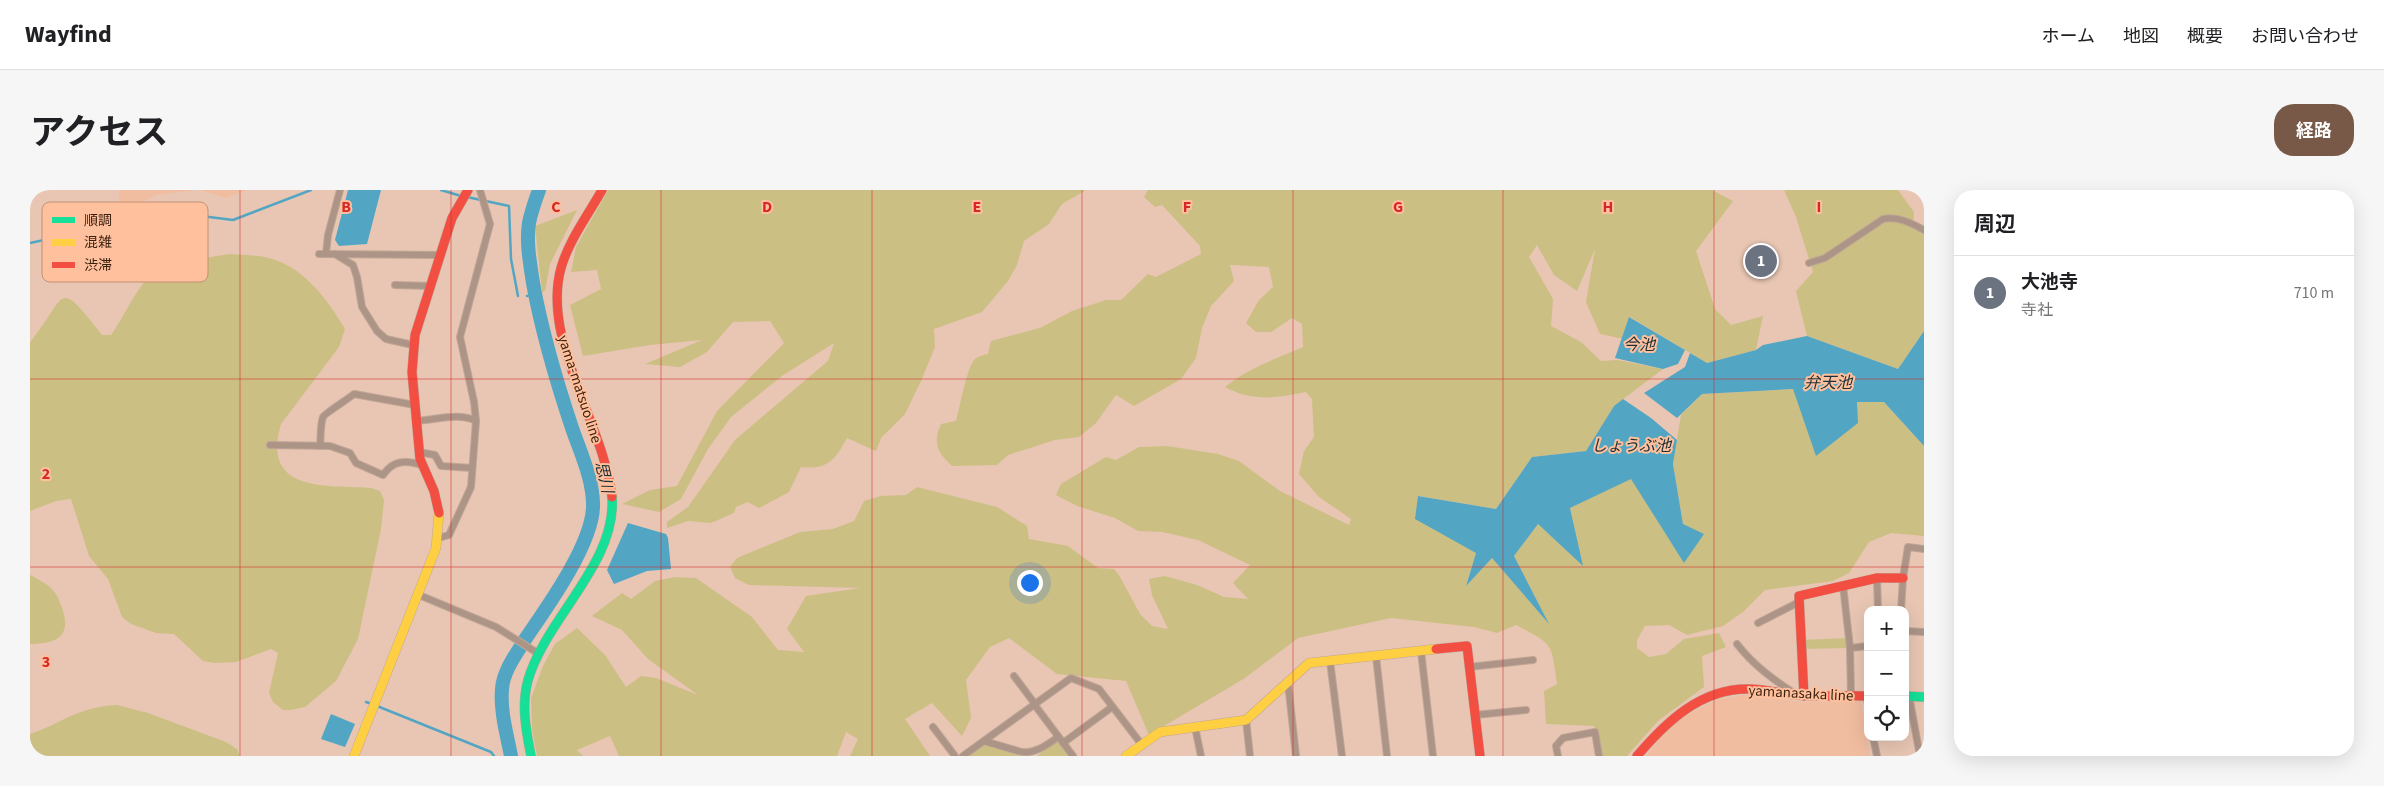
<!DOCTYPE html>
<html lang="ja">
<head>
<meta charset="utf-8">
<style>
  body { margin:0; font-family:"Source Sans 3","Noto Sans JP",sans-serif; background:#f6f6f6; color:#202124 }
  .controls { position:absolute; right:15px; bottom:15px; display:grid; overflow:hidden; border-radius:10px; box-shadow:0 5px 20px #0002 }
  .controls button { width:45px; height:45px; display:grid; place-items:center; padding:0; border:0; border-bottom:1px solid #e0e0e0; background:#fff; color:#202124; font:25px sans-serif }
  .you { position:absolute; left:999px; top:392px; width:18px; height:18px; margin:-12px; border:4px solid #fff; border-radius:50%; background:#1a73e8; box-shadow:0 0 0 8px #1a73e833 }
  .badge { display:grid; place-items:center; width:32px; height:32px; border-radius:50%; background:#785947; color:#fff; font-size:16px; font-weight:700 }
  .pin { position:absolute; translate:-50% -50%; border:2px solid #fff; box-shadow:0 1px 5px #0006 }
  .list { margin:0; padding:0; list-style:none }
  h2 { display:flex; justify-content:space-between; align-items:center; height:65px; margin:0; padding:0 20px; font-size:21px }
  h2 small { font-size:16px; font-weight:400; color:#757577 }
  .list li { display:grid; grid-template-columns:32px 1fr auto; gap:15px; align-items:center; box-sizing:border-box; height:75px; padding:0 20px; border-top:1px solid #e0e0e0 }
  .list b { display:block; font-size:19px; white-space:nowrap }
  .list p { margin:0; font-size:16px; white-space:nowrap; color:#757577 }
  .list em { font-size:16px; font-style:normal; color:#757577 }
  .icon { flex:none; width:28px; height:28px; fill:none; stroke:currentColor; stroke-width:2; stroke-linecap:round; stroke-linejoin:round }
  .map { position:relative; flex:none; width:1894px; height:566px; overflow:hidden; border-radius:20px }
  header { display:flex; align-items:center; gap:30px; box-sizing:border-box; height:70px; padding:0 25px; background:#fff; border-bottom:1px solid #e0e0e0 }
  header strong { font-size:24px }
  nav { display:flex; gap:28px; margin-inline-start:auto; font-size:18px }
  .intro { display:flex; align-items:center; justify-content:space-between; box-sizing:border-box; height:120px; padding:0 30px }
  h1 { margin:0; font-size:35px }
  .button { padding:12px 22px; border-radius:20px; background:#785947; color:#fff; font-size:18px; font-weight:700 }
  main { display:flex; gap:30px; padding:0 30px }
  aside { flex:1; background:#fff; border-radius:20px; box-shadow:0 5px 20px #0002 }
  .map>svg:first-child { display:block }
  .built { fill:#f1bda0 }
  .green { fill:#ccbf83 }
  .water { fill:#52a6c3 }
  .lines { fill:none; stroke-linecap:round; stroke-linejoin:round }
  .stream { stroke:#52a6c3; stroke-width:2.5 }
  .river { stroke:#52a6c3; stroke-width:14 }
  .street-casing { stroke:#c1a696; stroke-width:8 }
  .fast-casing { stroke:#c1a696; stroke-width:10 }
  .slow-casing { stroke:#c1a696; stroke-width:10 }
  .jam-casing { stroke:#c1a696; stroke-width:10 }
  .street { stroke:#ac9487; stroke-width:6 }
  .fast { stroke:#16e098; stroke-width:9 }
  .slow { stroke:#ffcf43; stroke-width:9 }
  .jam { stroke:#f24e42; stroke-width:9 }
  .grid { fill:none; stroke:#d62828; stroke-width:1; stroke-opacity:0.55 }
  .labels { text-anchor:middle; stroke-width:4; stroke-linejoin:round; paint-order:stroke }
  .street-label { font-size:15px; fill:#3b1f0d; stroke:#fec09d }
  .water-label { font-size:16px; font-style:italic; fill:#1b2f38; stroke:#fec09d }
  .key { fill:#fec09d; stroke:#c49072; stroke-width:1 }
  .key-label { font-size:14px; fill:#3b1f0d }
  .grid-label { font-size:16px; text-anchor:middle; font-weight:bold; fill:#d62828; stroke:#fec09d; stroke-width:4; stroke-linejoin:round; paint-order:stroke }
</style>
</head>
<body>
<header>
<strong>Wayfind</strong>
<nav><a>ホーム</a><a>地図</a><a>概要</a><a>お問い合わせ</a></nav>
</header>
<div class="intro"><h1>アクセス</h1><a class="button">経路</a></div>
<main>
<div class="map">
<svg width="1894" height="566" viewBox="0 0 1894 566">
  <rect width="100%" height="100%" fill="#e8c6b3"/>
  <g class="built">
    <path d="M89,0H167L125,5L110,14L89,16Z"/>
    <path d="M170,0H217L195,8Z"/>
    <path d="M1712,505L1772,512L1831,511L1840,566H1616L1640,537L1654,526L1687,510Z"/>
  </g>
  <g class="green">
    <path d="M578,0H1056L1032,14L1019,34L994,51L987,75L978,91L952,122L904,139L905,157L891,191L875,224L851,248L846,261L817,248C805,270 798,280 771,277L759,302L729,318L718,312L706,317L704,323L681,333L658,331L637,338V332L658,317L705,250L798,171L804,153L752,186L701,227L678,259L651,309L629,322L592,314L620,300L647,296L687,221L754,153L740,131L703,132L677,162L650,177L615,174L672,150L620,155L553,166L540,115L571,99L567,80L541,82L546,57Z"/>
    <path d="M1118,0H1682L1703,11L1666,61L1685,119L1701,135L1733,126L1726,160L1677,173L1600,127L1594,149L1570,144L1556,112L1565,59L1547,101L1524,85L1507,55L1499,67L1523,109L1521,136L1551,152L1571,171L1588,170L1633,179L1584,216L1556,261L1502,267L1466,319L1389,306L1446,363L1436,395L1462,368L1517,431L1484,366L1508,334L1552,375L1540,318L1601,288L1655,373L1653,334L1643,274L1651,225L1672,204L1764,199L1826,212H1854L1894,256V346L1861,343L1839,352L1819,383L1803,391L1735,400L1713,422L1693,436L1657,445L1639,435L1615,436L1607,450V458L1619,467L1636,464L1654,449L1689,443L1696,457L1672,466L1674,497L1628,531L1597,566H1572L1564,536L1516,534L1514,501L1527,494C1521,452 1524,455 1486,435L1467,443L1444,437L1361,428L1268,448L1215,488L1119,545L1096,491L1027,484L979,448L960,457L936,490L941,528L932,546L902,513L875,529L900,566H820L828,549L816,542L807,566H589L580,546L547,560L553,566H507L502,539L501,508L513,476L525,454L547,438L575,465L596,497L611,486L626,488L668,505L618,469L592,440L562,426L592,403L601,409L625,391L645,387L666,388L722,427L748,460L774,462L757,439L776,406L830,398L719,395L705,388L700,377L707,368L770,342L803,339L824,331L834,311L851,306L876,305L887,297L967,317L997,336L999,349L1038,356L1068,378L1084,379L1089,385L1110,424L1122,436L1138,439L1122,405L1119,389L1135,386L1167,395L1194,407L1218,409L1203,393L1220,375L1168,350L1132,342L1108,341L1085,328L1047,316L1026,305L1031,294L1076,267L1086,270L1109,257L1137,256L1188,264L1209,271L1250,301L1319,335L1321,329L1289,307L1269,284L1274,261L1284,247L1282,209L1276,202C1246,208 1222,212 1195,197C1218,178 1246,169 1273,157L1272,134L1262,128L1241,142H1226L1216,133L1229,110L1243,97L1239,77L1200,75L1204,91L1181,116L1172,138L1166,168L1151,189L1104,216L1086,205L1066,233L1049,247L1025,250L978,265L967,275L922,276C908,263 902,253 911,234L926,231C930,218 937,174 946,168C949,166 954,165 958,164L961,151L1010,138L1042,121L1076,110H1091L1118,84L1126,87L1171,64L1170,56L1132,15L1125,17L1114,7Z"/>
    <path d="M1754,0H1868L1884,22L1883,37L1894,43V141L1868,179L1777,146L1766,101L1783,82L1766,27Z"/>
    <path d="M547,20L520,74L515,101L512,102L505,36Z"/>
    <path d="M200,64C213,65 227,65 239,68C274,77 298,110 315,139L309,157L251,234C231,303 295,295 341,298L350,301L354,310L351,339L328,449L306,491L275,517L261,520H253L243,512L239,503L248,463L241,459L206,472L184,473L173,471L144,444L126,443L101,434L92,427L78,389L59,366L41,309L26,311L0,321V152C38,106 25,85 72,145H81C92,130 100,111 112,95C127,76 177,67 200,64Z"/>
    <path d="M0,385C6,388 12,391 17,395C25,400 29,409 32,418C42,446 27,454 0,454Z"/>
    <path d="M1819,448L1820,458L1771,459V450Z"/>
    <path d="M87,515L118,523L196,552L207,559L210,566H0V544C35,532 47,517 87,515Z"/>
    <path d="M1024,553H1029L1039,566H1007Z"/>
    <path d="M958,554L987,563L989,566H937L951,556Z"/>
  </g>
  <g class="water">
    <path d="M318,0H351L337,54L309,56L305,50Z"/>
    <path d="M1599,127L1655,160L1648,174L1633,179L1585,168Z"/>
    <path d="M1894,141V256L1854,212H1827L1828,233L1786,266L1763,199L1672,204L1647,228L1614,203L1655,177L1660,163L1677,173L1726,160L1733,155L1777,146L1868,179Z"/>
    <path d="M1593,209L1621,228L1647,250L1643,274L1653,334L1674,344L1654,373L1601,289L1540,318L1553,376L1508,334L1484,366L1519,434L1462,368L1436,396L1446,363L1385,329L1388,306L1466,319L1502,267L1556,261L1584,216Z"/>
    <path d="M598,333L636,344L638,348L641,379L617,381L584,394L577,380Z"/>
    <path d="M301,524L325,534L315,557L291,549Z"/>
  </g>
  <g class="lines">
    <g class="stream">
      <path d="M411,0L431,6"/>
      <path d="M437,7L479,16L481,69L488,106"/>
      <path d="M0,53L23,48L37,31L117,34L132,21L203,30L281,0"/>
      <path d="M497,106L505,104"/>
      <path d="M336,512L339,513"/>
      <path d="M347,516L461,562L464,566"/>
    </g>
    <path class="river" d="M481,566C477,545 470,521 472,499C473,481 487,463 496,448C518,416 561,356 563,318C564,291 551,264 542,238C526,190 512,143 503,93C500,73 496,52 499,33C501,22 505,11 509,0"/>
    <defs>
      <g id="street">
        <path d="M289,64L410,65"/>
        <path d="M296,64L298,45L310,0"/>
        <path d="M305,64L323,75L327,87L332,117L347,141L356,149L383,155"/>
        <path d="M1779,73L1795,68L1853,29C1868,26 1881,33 1894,40"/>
        <path d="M365,95L400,96"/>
        <path d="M387,231C405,230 430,222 446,231"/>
        <path d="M240,255L300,256L320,263L326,273L353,285C363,270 376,270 391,275"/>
        <path d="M290,256C291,247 290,236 293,227C294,224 318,209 324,204L385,215"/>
        <path d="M389,262L405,265L411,276L442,278"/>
        <path d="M408,348L419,345L441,297L446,231L444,212L430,147L460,34L450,0"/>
        <path d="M1847,388L1848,420"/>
        <path d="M1813,395L1820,458L1821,505"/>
        <path d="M389,405L466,437L509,464"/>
        <path d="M1871,420L1873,388L1878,357L1894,359"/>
        <path d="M1728,433L1769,412"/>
        <path d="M1875,441L1894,442"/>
        <path d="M1707,454C1724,476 1744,490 1767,505"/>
        <path d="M1820,458L1838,456"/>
        <path d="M1391,461L1403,566"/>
        <path d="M1346,466L1357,566"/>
        <path d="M1300,471L1312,566"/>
        <path d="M1439,477L1503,470"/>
        <path d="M984,486L1005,514"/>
        <path d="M1258,493L1266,566"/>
        <path d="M1836,506L1838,514"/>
        <path d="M1879,506L1890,566"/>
        <path d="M1004,514L1043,566"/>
        <path d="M1445,525L1496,520"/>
        <path d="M1216,530L1220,566"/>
        <path d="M903,537L925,566"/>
        <path d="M1165,537L1171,566"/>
        <path d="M1843,547L1847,566"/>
        <path d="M954,551L988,561C1002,566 1017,555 1028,547"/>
        <path d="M1033,553L1082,517"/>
        <path d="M933,566L1041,488L1069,499L1112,555"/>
        <path d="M1528,566L1526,556L1533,548L1565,542L1569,566"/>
      </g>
      <g id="fast">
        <path d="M1875,506L1894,507"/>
        <path d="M501,566C496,540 491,516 498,490C516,428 587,373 582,307"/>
      </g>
      <g id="slow">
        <path d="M324,566L406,358L409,323"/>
        <path d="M1096,566L1130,542L1216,530L1279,473L1406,459"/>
      </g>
      <g id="jam">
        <path d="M572,0C558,25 539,50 531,78C511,150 574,235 582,307"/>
        <path d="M409,323L404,301L390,269L382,182L385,145L422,28L438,0"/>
        <path d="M1406,459L1437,456L1450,566"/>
        <path d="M1774,506L1769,406L1847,388H1873"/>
        <path d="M1607,566C1636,532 1671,498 1719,499C1735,499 1752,504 1768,505C1792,507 1815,505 1838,506"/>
      </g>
    </defs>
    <use href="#street" class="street-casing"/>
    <use href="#fast" class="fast-casing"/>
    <use href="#slow" class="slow-casing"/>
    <use href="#jam" class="jam-casing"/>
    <use href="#street" class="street"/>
    <use href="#fast" class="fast"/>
    <use href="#slow" class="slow"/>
    <use href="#jam" class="jam"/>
  </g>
  <path class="grid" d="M210,0V566M421,0V566M631,0V566M842,0V566M1052,0V566M1263,0V566M1473,0V566M1684,0V566M0,189H1894M0,377H1894"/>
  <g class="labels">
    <g class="street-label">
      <text transform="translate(550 199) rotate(72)" y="5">yama-matsuo line</text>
      <text transform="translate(1771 503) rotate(3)" y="5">yamanasaka line</text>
    </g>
    <g class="water-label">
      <text x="1609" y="160">今池</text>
      <text x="1798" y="198">弁天池</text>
      <text x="1601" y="261">しょうぶ池</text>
      <text transform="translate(575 287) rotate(77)" y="6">思川</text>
    </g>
  </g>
  <rect x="12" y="12" width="166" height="80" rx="8" class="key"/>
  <rect x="22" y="27" width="23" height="6" fill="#16e098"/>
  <rect x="22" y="49" width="23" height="7" fill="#ffcf43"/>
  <rect x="22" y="72" width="23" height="6" fill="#f24e42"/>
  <g class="key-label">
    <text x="54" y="35">順調</text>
    <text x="54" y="57">混雑</text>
    <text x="54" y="80">渋滞</text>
  </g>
  <g class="grid-label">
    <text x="316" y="22">B</text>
    <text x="526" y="22">C</text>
    <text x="737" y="22">D</text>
    <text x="947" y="22">E</text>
    <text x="1157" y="22">F</text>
    <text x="1368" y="22">G</text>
    <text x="1578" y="22">H</text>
    <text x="1789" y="22">I</text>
    <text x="16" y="289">2</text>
    <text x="16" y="477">3</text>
  </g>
</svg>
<div class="controls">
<button>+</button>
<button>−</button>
<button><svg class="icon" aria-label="locate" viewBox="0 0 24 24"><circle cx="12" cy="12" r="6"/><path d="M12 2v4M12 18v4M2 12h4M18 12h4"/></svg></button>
</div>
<div class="you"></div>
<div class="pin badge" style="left:1731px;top:71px;background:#6b7280">1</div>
</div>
<aside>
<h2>周辺<small></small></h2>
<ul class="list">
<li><span class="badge" style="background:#6b7280">1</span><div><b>大池寺</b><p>寺社</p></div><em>710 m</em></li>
</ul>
</aside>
</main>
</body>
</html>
